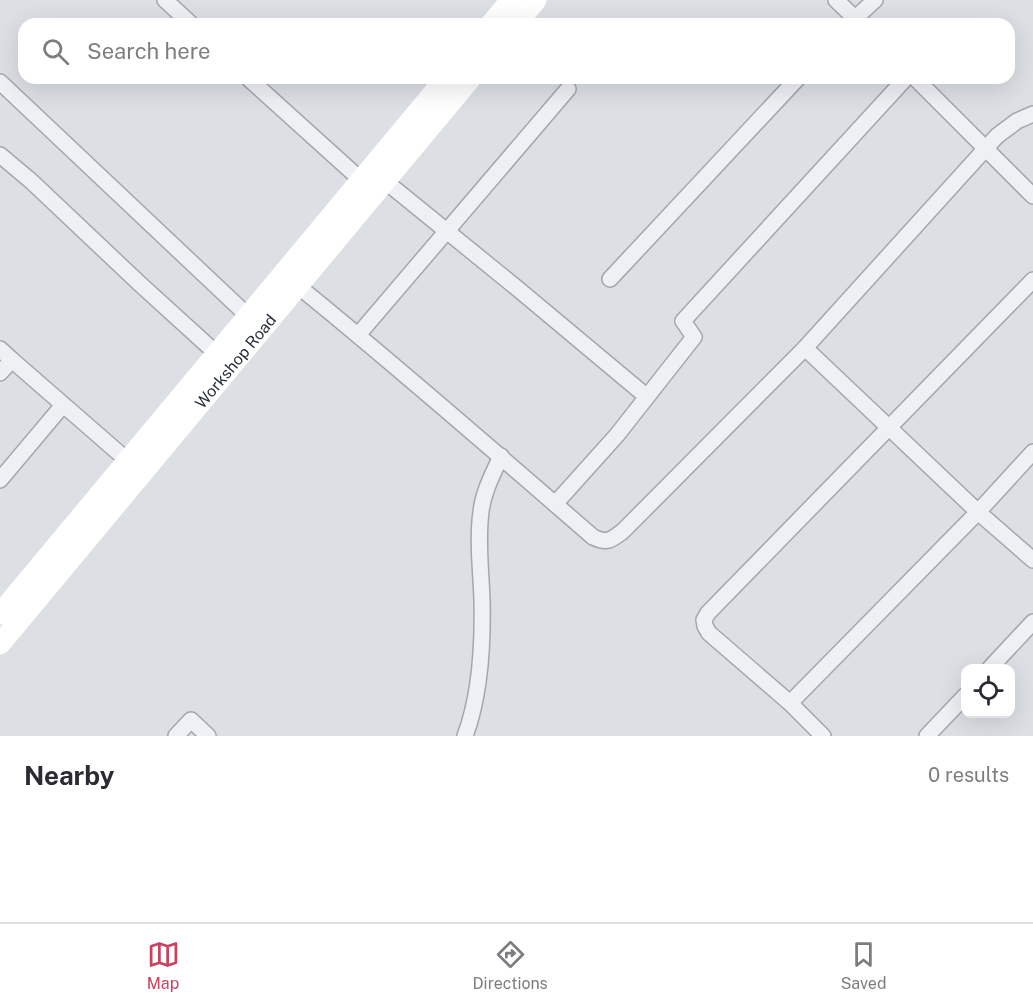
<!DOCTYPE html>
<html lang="en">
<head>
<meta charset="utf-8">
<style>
  body { margin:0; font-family:"Public Sans",sans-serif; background:#f2f2f3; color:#2b2b33 }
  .controls { position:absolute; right:18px; bottom:18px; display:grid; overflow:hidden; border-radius:12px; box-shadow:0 6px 24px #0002 }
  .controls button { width:54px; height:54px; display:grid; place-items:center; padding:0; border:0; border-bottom:2px solid #e1e1e2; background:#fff; color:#2b2b33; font:30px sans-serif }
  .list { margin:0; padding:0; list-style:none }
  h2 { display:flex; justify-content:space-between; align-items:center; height:78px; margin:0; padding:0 24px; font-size:26px }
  h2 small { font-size:20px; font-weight:400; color:#7c7c81 }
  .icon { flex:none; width:33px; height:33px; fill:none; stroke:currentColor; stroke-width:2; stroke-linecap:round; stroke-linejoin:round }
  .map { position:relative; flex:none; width:1033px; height:736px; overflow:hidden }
  .search { position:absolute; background:#fff; box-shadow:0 6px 24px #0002; left:18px; right:18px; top:18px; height:66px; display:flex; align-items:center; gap:15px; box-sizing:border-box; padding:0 21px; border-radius:18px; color:#7c7c81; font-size:22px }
  .sheet { height:186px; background:#fff }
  nav { display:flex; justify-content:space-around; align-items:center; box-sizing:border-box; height:84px; border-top:2px solid #e1e1e2; background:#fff; font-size:16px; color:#7c7c81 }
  nav a { display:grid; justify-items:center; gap:3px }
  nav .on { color:#c9425f }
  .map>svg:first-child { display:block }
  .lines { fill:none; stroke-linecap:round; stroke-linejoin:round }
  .minor-casing { stroke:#a2a7af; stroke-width:18 }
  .minor { stroke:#eef0f4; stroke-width:15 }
  .secondary { stroke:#fff; stroke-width:21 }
  .labels { text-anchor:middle; stroke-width:4.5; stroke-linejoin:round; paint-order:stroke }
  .street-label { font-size:16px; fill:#262f3b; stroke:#ebeff3 }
</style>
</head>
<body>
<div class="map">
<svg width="1033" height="736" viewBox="0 0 1033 736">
  <rect width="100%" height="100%" fill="#dce0e5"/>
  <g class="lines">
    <defs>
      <g id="minor">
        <path d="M165,0L191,24"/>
        <path d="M836,0L861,24"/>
        <path d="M849,24L875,0"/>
        <path d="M248,78L361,180"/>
        <path d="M915,78L1033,196"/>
        <path d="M0,82L248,316"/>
        <path d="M0,155L31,181L140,284L217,354"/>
        <path d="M385,181L518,289L646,396"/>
        <path d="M610,279L798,78"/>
        <path d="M298,286C398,367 495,452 593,537C608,544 611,540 623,531L805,348L997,136L1017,121L1033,114"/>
        <path d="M358,335L568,89"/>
        <path d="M805,348L978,512L1033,560"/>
        <path d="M0,349L12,360"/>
        <path d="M0,373L12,360L128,461"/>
        <path d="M0,480L63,405"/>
        <path d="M555,504L617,435L694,337L683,321L906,78"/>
        <path d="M990,668L1033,622"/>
        <path d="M790,703L978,512L1033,452"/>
        <path d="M176,736L191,720L208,736"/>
        <path d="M465,736C480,696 483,642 482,600C481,570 477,541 481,512C483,492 493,474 501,456"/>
        <path d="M823,736L790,703L709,633L705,626L704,620L708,613L1033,280"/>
        <path d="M927,736L966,695"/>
      </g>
    </defs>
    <use href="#minor" class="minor-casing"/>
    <use href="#minor" class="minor"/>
    <g class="secondary">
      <path d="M491,24L511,0"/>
      <path d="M516,24L536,0"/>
      <path d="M0,614L446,78"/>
      <path id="s1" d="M0,644L471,78"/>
    </g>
  </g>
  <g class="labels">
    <g class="street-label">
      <text dy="6" stroke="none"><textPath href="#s1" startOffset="368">Workshop Road</textPath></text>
    </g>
  </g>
</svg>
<div class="controls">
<button><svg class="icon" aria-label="locate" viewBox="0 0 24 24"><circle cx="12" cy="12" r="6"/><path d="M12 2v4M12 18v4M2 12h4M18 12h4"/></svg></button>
</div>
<div class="search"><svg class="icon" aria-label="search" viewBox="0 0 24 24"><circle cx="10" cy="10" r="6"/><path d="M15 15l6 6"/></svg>Search here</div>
</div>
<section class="sheet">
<h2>Nearby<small>0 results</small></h2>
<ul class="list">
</ul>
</section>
<nav>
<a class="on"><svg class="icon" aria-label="map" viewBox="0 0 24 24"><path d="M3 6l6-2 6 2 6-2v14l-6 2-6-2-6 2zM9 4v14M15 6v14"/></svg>Map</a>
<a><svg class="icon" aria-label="directions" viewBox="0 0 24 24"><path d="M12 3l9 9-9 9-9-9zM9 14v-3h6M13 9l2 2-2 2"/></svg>Directions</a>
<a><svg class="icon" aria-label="saved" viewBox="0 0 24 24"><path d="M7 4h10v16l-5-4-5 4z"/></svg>Saved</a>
</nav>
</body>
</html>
